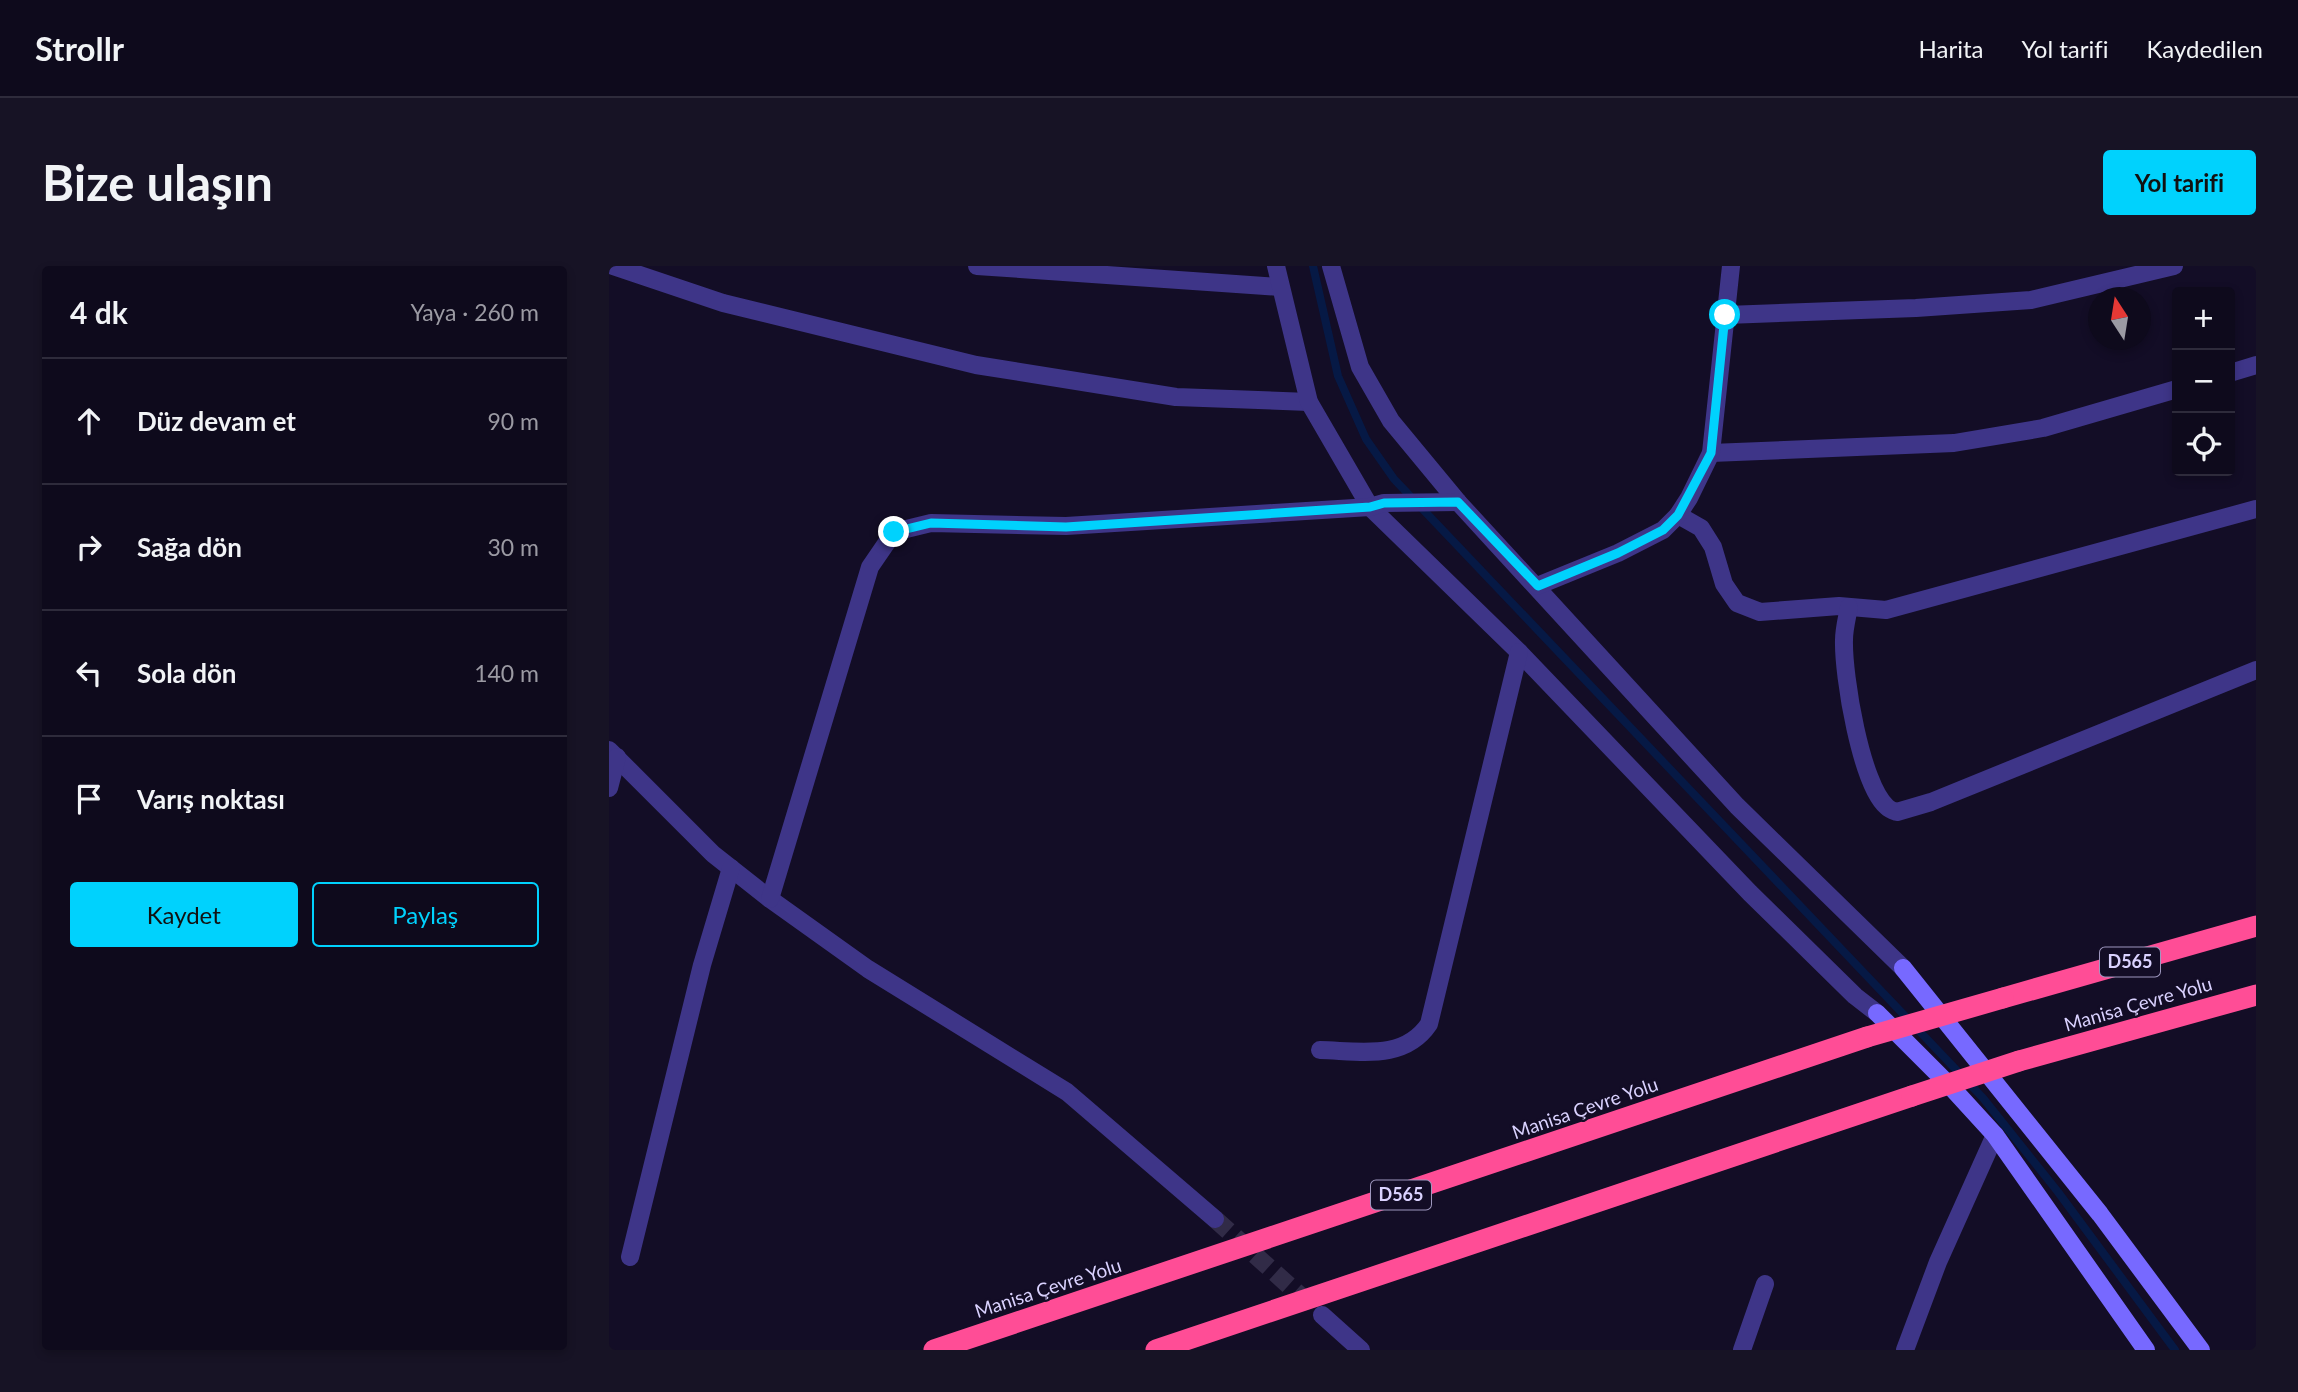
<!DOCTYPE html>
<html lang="tr">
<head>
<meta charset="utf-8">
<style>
  body { margin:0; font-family:Lato,sans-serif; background:#171325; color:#f1f3f6 }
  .controls { position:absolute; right:21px; top:21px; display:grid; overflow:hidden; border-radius:7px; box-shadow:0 4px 10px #0003 }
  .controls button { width:63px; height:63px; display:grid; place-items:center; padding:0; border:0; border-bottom:2px solid #2e2b3b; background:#0e0a1c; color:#f1f3f6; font:35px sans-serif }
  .compass { position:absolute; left:1479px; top:21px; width:63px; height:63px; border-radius:50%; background:#0e0a1c; box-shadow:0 4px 10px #0003; rotate:348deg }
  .stop { position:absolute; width:21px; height:21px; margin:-16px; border:5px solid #00d2fd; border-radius:50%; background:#fff }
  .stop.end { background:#00d2fd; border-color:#fff; box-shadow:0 2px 7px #0008 }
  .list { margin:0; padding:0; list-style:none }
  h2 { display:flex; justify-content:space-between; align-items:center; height:91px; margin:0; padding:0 28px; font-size:30px }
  h2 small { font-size:23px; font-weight:400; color:#9b9aa3 }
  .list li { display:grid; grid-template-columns:46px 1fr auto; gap:21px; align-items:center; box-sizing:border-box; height:126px; padding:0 28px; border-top:2px solid #2e2b3b }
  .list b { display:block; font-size:26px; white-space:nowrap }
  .list em { font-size:23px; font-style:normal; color:#9b9aa3 }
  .actions { display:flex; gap:14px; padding:21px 28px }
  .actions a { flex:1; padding:16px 0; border:2px solid #00d2fd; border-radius:7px; text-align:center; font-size:24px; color:#00d2fd }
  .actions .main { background:#00d2fd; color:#111 }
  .icon { flex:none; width:38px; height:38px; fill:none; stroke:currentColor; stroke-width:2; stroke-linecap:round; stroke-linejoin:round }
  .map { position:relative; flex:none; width:1647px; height:1084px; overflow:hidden; border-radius:7px }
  header { display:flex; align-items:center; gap:42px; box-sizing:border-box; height:98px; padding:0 35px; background:#0e0a1c; border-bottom:2px solid #2e2b3b }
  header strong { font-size:33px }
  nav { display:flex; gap:38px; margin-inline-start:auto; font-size:24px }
  .intro { display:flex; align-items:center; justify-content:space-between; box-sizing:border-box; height:168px; padding:0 42px }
  h1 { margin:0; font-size:49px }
  .button { padding:18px 32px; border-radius:7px; background:#00d2fd; color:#111; font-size:24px; font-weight:700 }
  main { display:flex; gap:42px; padding:0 42px }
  aside { flex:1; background:#0e0a1c; border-radius:7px; box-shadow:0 4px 10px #0003 }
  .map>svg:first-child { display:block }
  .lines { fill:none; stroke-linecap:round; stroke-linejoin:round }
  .stream { stroke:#061945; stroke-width:8 }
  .street-tunnel { stroke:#312b47; stroke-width:18; stroke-dasharray:18 9; stroke-linecap:butt }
  .street { stroke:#3e3588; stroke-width:18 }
  .secondary { stroke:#7769ff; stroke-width:18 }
  .highway { stroke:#ff4d96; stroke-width:21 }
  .highway-bridge { stroke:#ff4d96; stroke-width:21 }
  .route { stroke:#00d2fd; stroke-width:9 }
  .labels { text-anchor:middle; stroke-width:5; stroke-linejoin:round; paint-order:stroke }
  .shield { fill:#130d26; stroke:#9e97be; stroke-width:2 }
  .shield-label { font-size:18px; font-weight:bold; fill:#dad2ff }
  .street-label { font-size:19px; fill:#dad2ff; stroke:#130d26 }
</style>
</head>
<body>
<header>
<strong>Strollr</strong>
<nav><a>Harita</a><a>Yol tarifi</a><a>Kaydedilen</a></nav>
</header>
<div class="intro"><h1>Bize ulaşın</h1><a class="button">Yol tarifi</a></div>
<main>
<aside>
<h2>4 dk<small>Yaya · 260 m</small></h2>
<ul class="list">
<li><svg class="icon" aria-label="ahead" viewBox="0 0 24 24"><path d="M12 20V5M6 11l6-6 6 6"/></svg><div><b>Düz devam et</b></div><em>90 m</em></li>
<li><svg class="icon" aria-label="right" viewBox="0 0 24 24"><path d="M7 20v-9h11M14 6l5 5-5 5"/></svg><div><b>Sağa dön</b></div><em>30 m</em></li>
<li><svg class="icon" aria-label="left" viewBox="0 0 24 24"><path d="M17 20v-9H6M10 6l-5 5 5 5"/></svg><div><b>Sola dön</b></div><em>140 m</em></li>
<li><svg class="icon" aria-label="arrive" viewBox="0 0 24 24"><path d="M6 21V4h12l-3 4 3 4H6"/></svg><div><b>Varış noktası</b></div></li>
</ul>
<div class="actions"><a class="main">Kaydet</a><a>Paylaş</a></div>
</aside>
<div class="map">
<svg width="1647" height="1084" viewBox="0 0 1647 1084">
  <rect width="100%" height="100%" fill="#130d26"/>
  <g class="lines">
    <path class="stream" d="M704,0L729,110L757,173L785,213L1374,832L1449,926L1566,1084"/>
    <path class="street-tunnel" d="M606,953L705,1042"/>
    <g class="street">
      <path d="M4,0L114,37L367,99L567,131L700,136"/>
      <path d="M368,0L671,21"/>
      <path d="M667,0L700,136L761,241L910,386L1141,627L1246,730L1268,747"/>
      <path d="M722,0L751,101L782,155L849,236L1128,540L1294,702"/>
      <path d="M1117,49L1307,42L1422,34L1565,0"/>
      <path d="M1621,107L1647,99"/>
      <path d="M1102,187L1345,177L1434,162L1568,123"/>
      <path d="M1069,249L1092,262L1104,281L1115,318L1128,337L1151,346L1230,340L1277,344L1647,243"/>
      <path d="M928,320L1009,287L1054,264L1069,249L1080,232L1102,187L1122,0"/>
      <path d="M1240,341C1238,352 1235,363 1235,374C1234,409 1252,519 1278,541C1281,544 1285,545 1288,546L1322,536L1647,404"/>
      <path d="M0,484L104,588L161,633L259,703L458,826L606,953"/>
      <path d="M0,522L8,491"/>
      <path d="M161,633L261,301L285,266L322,257L457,260L761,241L775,237L849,236"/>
      <path d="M711,784C751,785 795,795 820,758L910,386"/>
      <path d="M21,991L93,699L122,602"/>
      <path d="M713,1049L752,1084"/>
      <path d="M1133,1084L1156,1018"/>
      <path d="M1296,1084L1329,996L1386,869"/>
    </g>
    <g class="secondary">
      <path d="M1294,702L1491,948L1592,1084"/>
      <path d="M1268,747L1343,822L1386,869L1537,1084"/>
    </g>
    <g class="highway">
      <path d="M1394,732L1647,660"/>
      <path d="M1410,795L1647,729"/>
      <path d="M325,1084L1258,771"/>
      <path d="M547,1084L1303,830"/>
    </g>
    <g class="highway-bridge">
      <path d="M1258,771L1394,732"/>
      <path d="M1303,830L1410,795"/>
    </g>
  </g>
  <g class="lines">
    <path class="route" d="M285,266L322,257L457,261L761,241L775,237L849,236L929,320L1009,287L1054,264L1069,249L1102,187L1116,49"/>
  </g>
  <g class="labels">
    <g class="shield">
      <rect x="1491" y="681.5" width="60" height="29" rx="5"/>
      <rect x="762" y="914.5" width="60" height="29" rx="5"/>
    </g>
    <g class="shield-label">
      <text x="1521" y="702">D565</text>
      <text x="792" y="935">D565</text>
    </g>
    <g class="street-label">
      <text transform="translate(1529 738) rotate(-16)" y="7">Manisa Çevre Yolu</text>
      <text transform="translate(976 842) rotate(-19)" y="7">Manisa Çevre Yolu</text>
      <text transform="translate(439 1022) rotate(-18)" y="7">Manisa Çevre Yolu</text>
    </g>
  </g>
</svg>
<div class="controls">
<button>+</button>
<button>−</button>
<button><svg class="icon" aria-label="locate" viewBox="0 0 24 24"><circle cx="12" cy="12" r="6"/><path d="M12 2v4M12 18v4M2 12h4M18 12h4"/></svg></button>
</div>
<svg class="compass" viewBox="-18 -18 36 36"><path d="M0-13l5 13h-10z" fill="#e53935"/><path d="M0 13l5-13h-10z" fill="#9b9aa3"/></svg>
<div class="stop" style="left:1116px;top:49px"></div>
<div class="stop end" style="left:285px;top:266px"></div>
</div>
</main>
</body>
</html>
